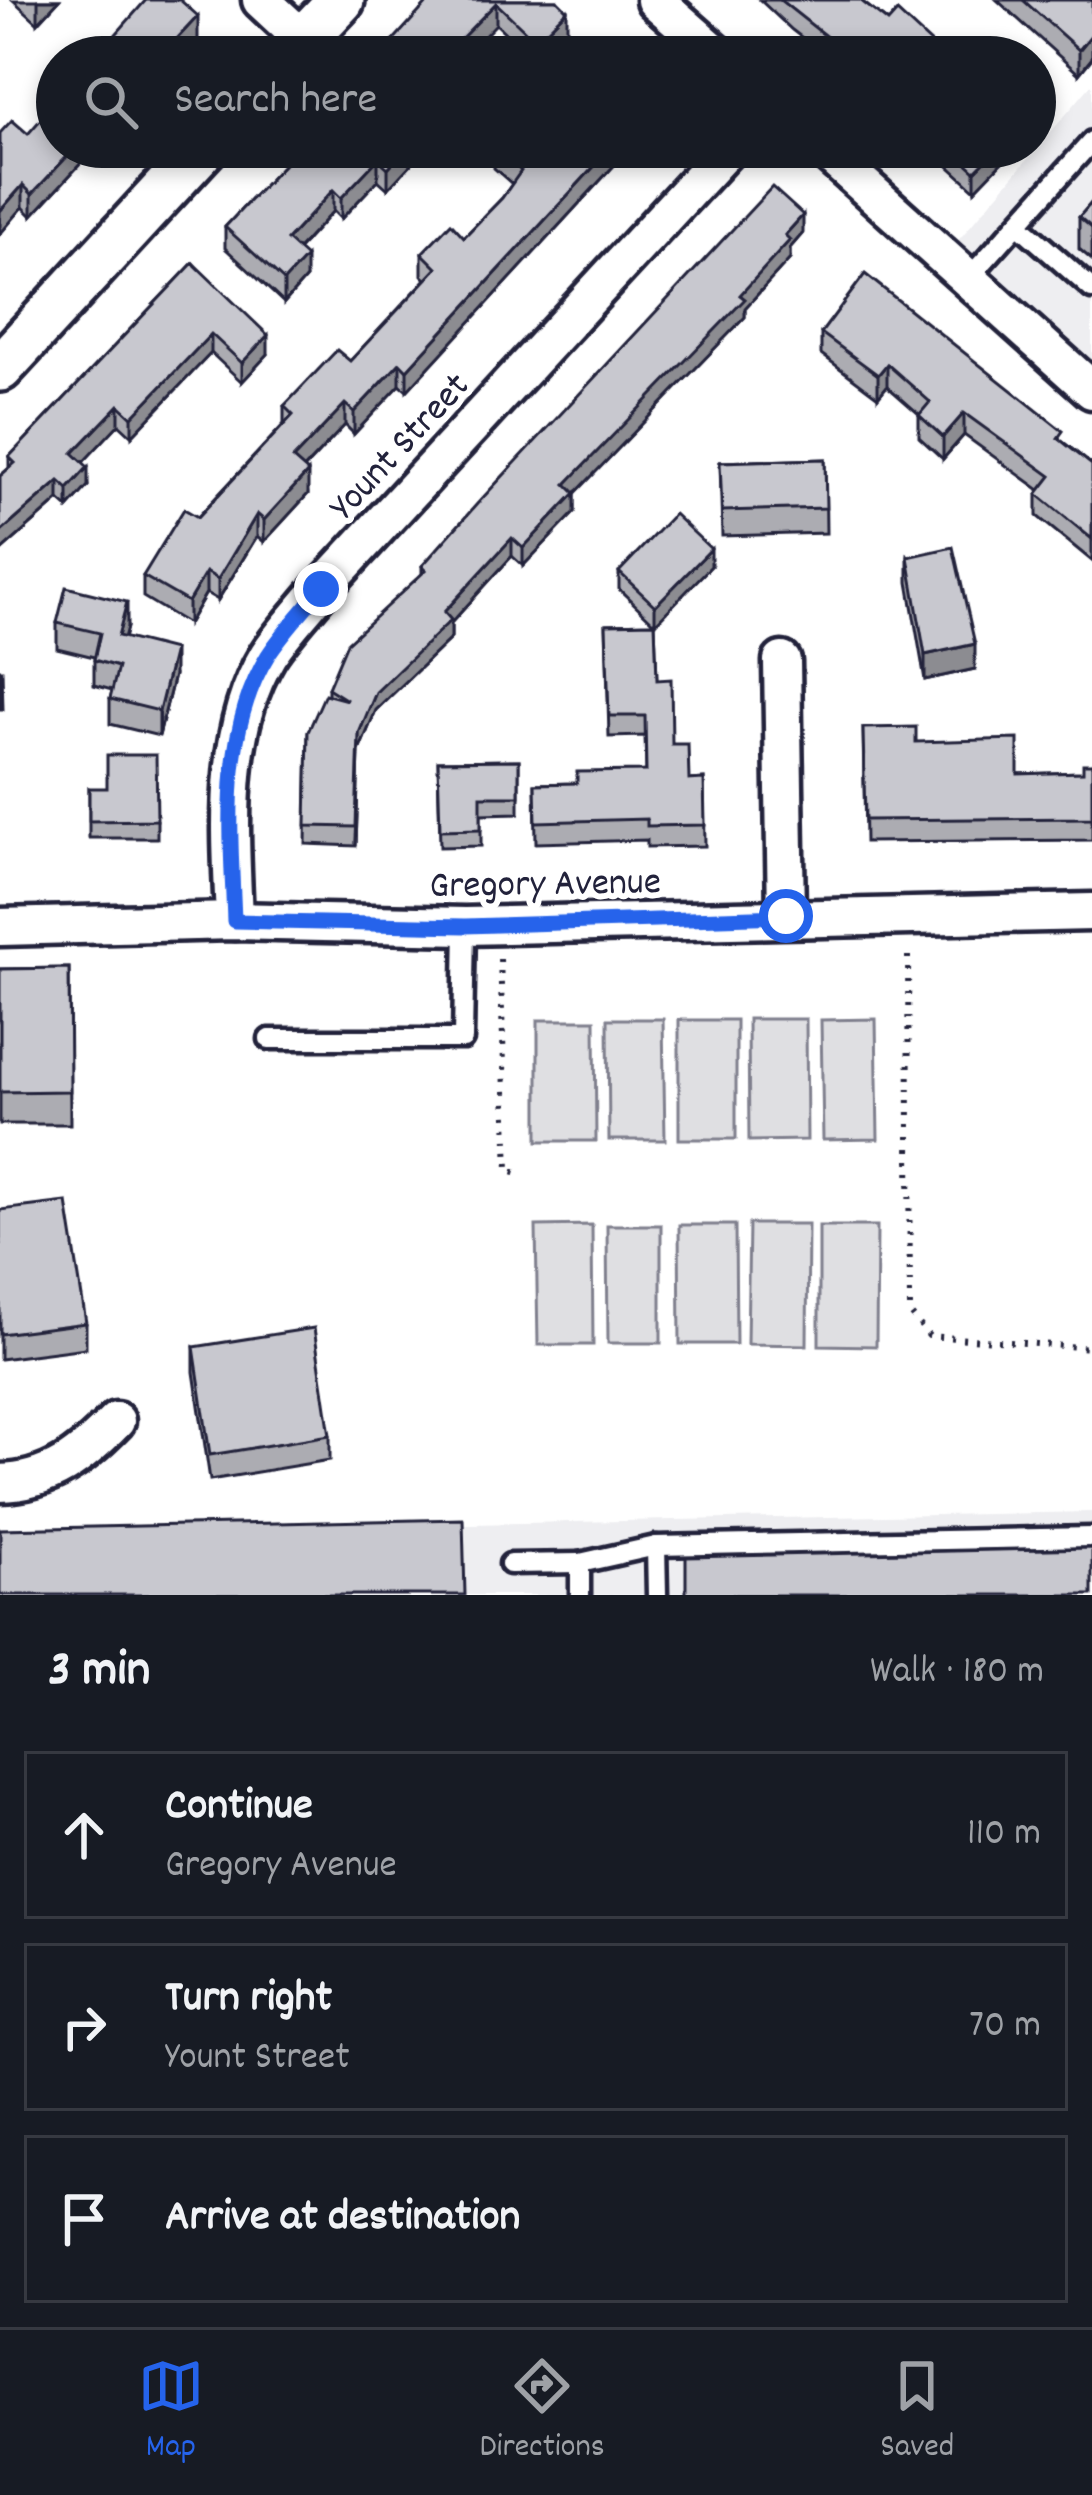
<!DOCTYPE html>
<html lang="en">
<head>
<meta charset="utf-8">
<style>
  body { margin:0; font-family:Dekko,sans-serif; background:#242831; color:#f1f3f6 }
  .stop { position:absolute; width:36px; height:36px; margin:-27px; border:9px solid #2563eb; border-radius:50%; background:#fff }
  .stop.end { background:#2563eb; border-color:#fff; box-shadow:0 3px 12px #0008 }
  .list { margin:0; padding:0; list-style:none }
  h2 { display:flex; justify-content:space-between; align-items:center; height:156px; margin:0; padding:0 48px; font-size:51px }
  h2 small { font-size:39px; font-weight:400; color:#9ea1a6 }
  .list li { display:grid; grid-template-columns:78px 1fr auto; gap:36px; align-items:center; box-sizing:border-box; height:168px; margin:0 24px 24px; padding:0 24px; border:3px solid #363941; border-radius:0px }
  .list b { display:block; font-size:45px; white-space:nowrap }
  .list p { margin:0; font-size:39px; white-space:nowrap; color:#9ea1a6 }
  .list em { font-size:39px; font-style:normal; color:#9ea1a6 }
  .icon { flex:none; width:66px; height:66px; fill:none; stroke:currentColor; stroke-width:2; stroke-linecap:round; stroke-linejoin:round }
  .map { position:relative; flex:none; width:1092px; height:1595px; overflow:hidden }
  .search { position:absolute; background:#171b24; box-shadow:0 6px 18px #0003; left:36px; right:36px; top:36px; height:132px; display:flex; align-items:center; gap:30px; box-sizing:border-box; padding:0 42px; border-radius:66px; color:#9ea1a6; font-size:45px }
  .sheet { height:732px; background:#171b24 }
  nav { display:flex; justify-content:space-around; align-items:center; box-sizing:border-box; height:168px; border-top:3px solid #363941; background:#171b24; font-size:33px; color:#9ea1a6 }
  nav a { display:grid; justify-items:center; gap:6px }
  nav .on { color:#2563eb }
  .map>svg:first-child { display:block }
  .built { fill:#eeeef1 }
  .green { fill:#dfdfe2; stroke:#80808e; stroke-width:3 }
  .lines { fill:none; stroke-linecap:round; stroke-linejoin:round }
  .service-casing { stroke:#22223b; stroke-width:27 }
  .minor-casing { stroke:#22223b; stroke-width:45 }
  .tertiary-casing { stroke:#22223b; stroke-width:54 }
  .path { stroke:#22223b; stroke-width:6; stroke-dasharray:3 9; stroke-linecap:butt }
  .service { stroke:#fff; stroke-width:18 }
  .minor { stroke:#fff; stroke-width:36 }
  .tertiary { stroke:#fff; stroke-width:45 }
  .wall { fill:#acacb2; stroke:#22223b; stroke-width:3 }
  .shaded-wall { fill:#8c8c91; stroke:#22223b; stroke-width:3 }
  .building { fill:#c8c8cf; stroke:#22223b; stroke-width:3 }
  .route { stroke:#2563eb; stroke-width:15 }
  .labels { text-anchor:middle; stroke-width:12; stroke-linejoin:round; paint-order:stroke }
  .street-label { font-size:39px; fill:#22223b; stroke:#fff }
</style>
</head>
<body>
<div class="map">
<svg width="1092" height="1595" viewBox="0 0 1092 1595">
  <rect width="100%" height="100%" fill="#fff"/>
  <filter id="ink" filterUnits="userSpaceOnUse"><feTurbulence type="fractalNoise" baseFrequency=".00833" numOctaves="2"/><feDisplacementMap in="SourceGraphic" scale="24" xChannelSelector="R" yChannelSelector="G"/><feConvolveMatrix kernelMatrix="1 2 1 2 8 2 1 2 1" color-interpolation-filters="sRGB"/></filter>
  <g filter="url(#ink)">
    <g class="built">
      <path d="M1092,84V390L944,257Z"/>
      <path d="M1092,1512V1595H0V1533Z"/>
    </g>
    <g class="green">
      <path d="M608,1019H663L665,1140H609Z"/>
      <path d="M748,1019H806L807,1140L749,1141Z"/>
      <path d="M876,1019L878,1139L823,1140L821,1020Z"/>
      <path d="M538,1020H595L596,1141H538Z"/>
      <rect x="679" y="1020" width="57" height="119"/>
      <path d="M749,1224H808L807,1345L747,1344Z"/>
      <path d="M592,1225L593,1345H538L536,1226Z"/>
      <path d="M607,1225H661V1343H608Z"/>
      <path d="M679,1225H735L736,1344H680Z"/>
      <path d="M819,1226H877L876,1346L819,1345Z"/>
    </g>
    <g class="lines">
      <defs>
        <g id="service">
          <path d="M1019,225L1092,289"/>
          <path d="M968,279L1092,141"/>
          <path d="M269,1039H463L465,926"/>
          <path d="M656,1546L657,1595"/>
          <path d="M510,1564L580,1563"/>
          <path d="M580,1595V1563L656,1546L1092,1537"/>
        </g>
        <g id="minor">
          <path d="M261,0L303,39"/>
          <path d="M655,0L720,57"/>
          <path d="M821,147L1092,390"/>
          <path d="M782,661L786,916"/>
          <path d="M234,921C231,834 221,733 268,655C283,632 304,610 321,589L729,147"/>
          <path d="M0,927L234,921L465,926L1092,912"/>
          <path d="M0,1483C51,1482 82,1456 116,1421"/>
        </g>
        <g id="tertiary">
          <path d="M287,57L341,0"/>
          <path d="M0,368L204,147"/>
        </g>
      </defs>
      <use href="#service" class="service-casing"/>
      <use href="#minor" class="minor-casing"/>
      <use href="#tertiary" class="tertiary-casing"/>
      <g class="path">
        <path d="M908,956L910,1313L929,1336L1092,1348"/>
        <path d="M500,959L508,1170L522,1174"/>
      </g>
      <use href="#service" class="service"/>
      <use href="#minor" class="minor"/>
      <use href="#tertiary" class="tertiary"/>
    </g>
    <g class="wall">
      <path d="M13,0H59L38,23Z"/>
      <path d="M430,0H557L567,31L542,57H530L496,24Z"/>
      <path d="M760,0H860L888,22L946,57H827L792,30Z"/>
      <path d="M997,0H1092V58L1079,74Z"/>
      <path d="M28,134L57,147H96L32,216L23,207L0,234Z"/>
      <path d="M300,147H414V161L388,189L378,180L341,219L333,211L298,250L306,278L284,303L225,248V227Z"/>
      <path d="M494,147H631L407,391L400,385L354,434L345,425L304,469L308,494L264,542L257,536L218,600L206,593L188,624L143,597V576L284,424V406L350,361L426,279L422,275V253L464,237L502,198L512,184L494,168Z"/>
      <path d="M928,147H1004V160L975,190Z"/>
      <path d="M1092,202V260L1079,249V217Z"/>
      <path d="M803,233L790,248V259L745,308V317L575,493V512L523,566L512,556L451,623V638L376,710L359,751L356,846L306,844L308,732L328,695V688L422,574V566Z"/>
      <path d="M193,263L268,354L242,382L211,353L132,436L119,424L83,462L88,486L68,508L59,500L0,552V476L9,468V457Z"/>
      <path d="M821,333L1063,442L1092,465V561L1037,516V494L1040,490L964,435L943,459L919,437V414L887,386L878,397L821,354Z"/>
      <path d="M825,459L826,533L722,536L720,462Z"/>
      <path d="M908,557L975,669L925,680L908,582Z"/>
      <path d="M711,566L655,623L657,680L672,744L689,780L704,779L705,846L647,847V840L536,843L535,784L577,783L646,771L645,736L609,737L606,624L654,623L619,589V572Z"/>
      <path d="M57,623L127,627L124,638L174,675L159,736L110,724V699L112,690L94,685V657L57,648Z"/>
      <path d="M863,728L916,742L1018,774L1083,772L1092,764V840L865,842Z"/>
      <path d="M519,760V813L481,814V846L440,847L438,761Z"/>
      <path d="M89,788L157,820V838H89Z"/>
      <path d="M69,968L70,1124H0V969Z"/>
      <path d="M0,1210L86,1323V1348L0,1359Z"/>
      <path d="M194,1347L330,1435V1460L210,1480L194,1372Z"/>
    </g>
    <g class="shaded-wall">
      <path d="M38,0H59L38,23Z"/>
      <path d="M496,3V24L464,57H450V50Z"/>
      <path d="M567,10V31L542,57H536V41Z"/>
      <path d="M198,16V39L181,57H160Z"/>
      <path d="M1092,34V58L1079,74V50Z"/>
      <path d="M76,147H96L32,216V194Z"/>
      <path d="M407,147H414V161L388,189V168Z"/>
      <path d="M612,147H631L407,391V370Z"/>
      <path d="M999,147H1004V160L975,190V171Z"/>
      <path d="M378,159V180L341,219V198Z"/>
      <path d="M23,185V207L0,234V211Z"/>
      <path d="M333,190V211L287,261V240Z"/>
      <path d="M803,215V233L790,248V259L745,308V317L566,503V484L740,295L785,235Z"/>
      <path d="M306,257V278L284,303V281Z"/>
      <path d="M211,334V353L132,436V417Z"/>
      <path d="M268,335V354L242,382V363Z"/>
      <path d="M400,363V385L354,434V412Z"/>
      <path d="M887,364V386L878,397V375Z"/>
      <path d="M345,404V425L293,480V459Z"/>
      <path d="M119,405V424L73,473V453Z"/>
      <path d="M964,413V435L943,459V437Z"/>
      <path d="M88,467V486L68,508V489Z"/>
      <path d="M308,472V494L264,542V520Z"/>
      <path d="M59,481V500L0,552V533Z"/>
      <path d="M575,493V512L523,566V548Z"/>
      <path d="M257,514V536L218,600V579Z"/>
      <path d="M512,538V556L451,623V638L376,710L359,751L356,846L359,733L376,692L444,612Z"/>
      <path d="M711,549V566L655,624V606Z"/>
      <path d="M206,572V593L188,624V602Z"/>
      <path d="M127,602V627L118,661V636Z"/>
      <path d="M975,644V669L925,680V655Z"/>
      <path d="M174,650V675L159,736V711Z"/>
    </g>
    <g class="building">
      <path d="M146,0H180L198,16L160,57H96Z"/>
      <path d="M430,0H557L567,10L536,41L496,3L450,50L458,57H378Z"/>
      <path d="M780,0H860L888,22L897,12L946,57H852Z"/>
      <path d="M1023,0H1092V34L1079,50Z"/>
      <path d="M617,46L629,57H607Z"/>
      <path d="M57,101V147H76L32,194L23,185L0,211V133L12,120L28,134Z"/>
      <path d="M300,147H407L388,168L378,159L341,198L333,190L287,240L306,257L284,281L225,227Z"/>
      <path d="M494,147H612L407,370L400,363L354,412L345,404L293,459L308,472L264,520L257,514L218,579L206,572L188,602L143,576L184,509L198,517L293,415L284,406L337,350L350,361L437,268L422,253L451,223L464,237L502,198L521,171Z"/>
      <path d="M949,147H999L975,171Z"/>
      <path d="M772,187L803,215L785,235L790,240L740,295L745,299L566,484L575,493L523,548L512,538L444,612L451,620L376,692L359,733L356,827L306,826L308,732L325,694L347,700L328,688L347,643L426,570L422,566L477,504Z"/>
      <path d="M1092,202V228L1079,217Z"/>
      <path d="M193,263L268,335L242,363L211,334L132,417L119,405L73,453L88,467L68,489L59,481L0,533V476L15,463L9,457Z"/>
      <path d="M865,274L1063,431L1058,438L1092,465V539L1037,494L1051,476L964,413L943,437L919,415L930,402L887,364L878,375L821,333Z"/>
      <path d="M825,459L826,508L722,511L720,462Z"/>
      <path d="M674,514L711,549L655,606L619,572Z"/>
      <path d="M953,547L975,644L925,655L908,557Z"/>
      <path d="M66,587L127,602L118,636L174,650L159,711L110,699L118,667L94,660L100,633L57,623Z"/>
      <path d="M655,623L657,680L671,679L672,744H688L689,780L704,779L705,825L647,826V819L536,822L535,784L577,783V772L646,771L645,716H609L606,624Z"/>
      <path d="M0,670H2L3,709H0Z"/>
      <path d="M916,727V742L1018,739V774L1083,772V764H1092V818L865,820L863,728Z"/>
      <path d="M107,755H156L157,820L89,821V788H107Z"/>
      <path d="M519,760V796H481V829L440,830L438,761Z"/>
      <path d="M69,968L70,1091L0,1092V969Z"/>
      <path d="M67,1202L86,1323L0,1334V1210Z"/>
      <path d="M314,1328L330,1435L210,1455L194,1347Z"/>
      <path d="M463,1519L465,1595H0V1529Z"/>
      <path d="M1092,1548V1595H686V1557Z"/>
    </g>
  </g>
  <g class="lines" filter="url(#ink)">
    <path class="route" d="M321,589C304,610 283,632 268,655C220,733 231,834 234,921L465,926L786,916"/>
  </g>
  <g class="labels">
    <g class="street-label">
      <text transform="translate(397 444) rotate(-47)" y="14">Yount Street</text>
      <text transform="translate(545 880) rotate(-1)" y="14">Gregory Avenue</text>
    </g>
  </g>
</svg>
<div class="stop" style="left:786px;top:916px"></div>
<div class="stop end" style="left:321px;top:589px"></div>
<div class="search"><svg class="icon" aria-label="search" viewBox="0 0 24 24"><circle cx="10" cy="10" r="6"/><path d="M15 15l6 6"/></svg>Search here</div>
</div>
<section class="sheet">
<h2>3 min<small>Walk · 180 m</small></h2>
<ul class="list">
<li><svg class="icon" aria-label="ahead" viewBox="0 0 24 24"><path d="M12 20V5M6 11l6-6 6 6"/></svg><div><b>Continue</b><p>Gregory Avenue</p></div><em>110 m</em></li>
<li><svg class="icon" aria-label="right" viewBox="0 0 24 24"><path d="M7 20v-9h11M14 6l5 5-5 5"/></svg><div><b>Turn right</b><p>Yount Street</p></div><em>70 m</em></li>
<li><svg class="icon" aria-label="arrive" viewBox="0 0 24 24"><path d="M6 21V4h12l-3 4 3 4H6"/></svg><div><b>Arrive at destination</b></div></li>
</ul>
</section>
<nav>
<a class="on"><svg class="icon" aria-label="map" viewBox="0 0 24 24"><path d="M3 6l6-2 6 2 6-2v14l-6 2-6-2-6 2zM9 4v14M15 6v14"/></svg>Map</a>
<a><svg class="icon" aria-label="directions" viewBox="0 0 24 24"><path d="M12 3l9 9-9 9-9-9zM9 14v-3h6M13 9l2 2-2 2"/></svg>Directions</a>
<a><svg class="icon" aria-label="saved" viewBox="0 0 24 24"><path d="M7 4h10v16l-5-4-5 4z"/></svg>Saved</a>
</nav>
</body>
</html>
